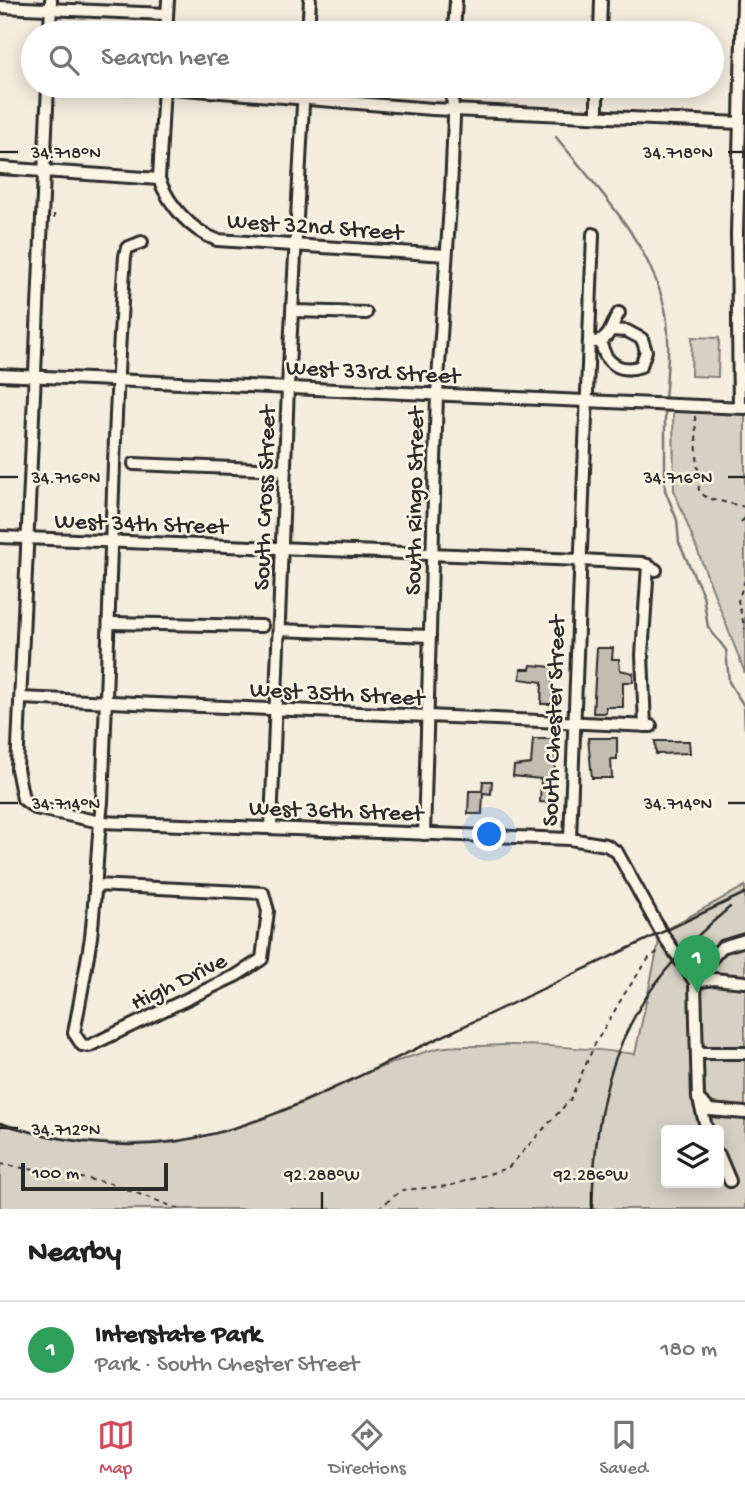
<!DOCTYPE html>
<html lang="en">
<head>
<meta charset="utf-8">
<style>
  body { margin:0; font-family:"Gochi Hand",sans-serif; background:#f2f2f2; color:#222 }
  .controls { position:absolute; right:21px; bottom:21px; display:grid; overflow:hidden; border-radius:7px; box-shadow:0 4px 18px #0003 }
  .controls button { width:63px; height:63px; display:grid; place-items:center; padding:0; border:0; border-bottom:2px solid #e0e0e0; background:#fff; color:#222; font:35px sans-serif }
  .scale { position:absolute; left:21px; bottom:18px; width:147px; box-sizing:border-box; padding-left:7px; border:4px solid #2b2b2b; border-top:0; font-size:19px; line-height:24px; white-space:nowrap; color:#2b2b2b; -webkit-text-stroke:5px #fcf5e5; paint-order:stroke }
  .you { position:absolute; left:490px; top:835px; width:24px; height:24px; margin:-18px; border:5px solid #fff; border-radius:50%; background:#1a73e8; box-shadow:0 0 0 10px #1a73e833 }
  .badge { display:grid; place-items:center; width:46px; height:46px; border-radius:50%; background:#d1495b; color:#fff; font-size:23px; font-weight:700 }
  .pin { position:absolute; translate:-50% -58px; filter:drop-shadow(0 2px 4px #0008) }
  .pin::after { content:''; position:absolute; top:37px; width:24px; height:21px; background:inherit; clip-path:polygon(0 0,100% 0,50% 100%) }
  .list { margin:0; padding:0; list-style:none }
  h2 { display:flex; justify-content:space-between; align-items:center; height:91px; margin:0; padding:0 28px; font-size:30px }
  h2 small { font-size:23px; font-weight:400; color:#767676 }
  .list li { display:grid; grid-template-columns:46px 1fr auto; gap:21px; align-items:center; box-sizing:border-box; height:98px; padding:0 28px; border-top:2px solid #e0e0e0 }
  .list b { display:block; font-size:26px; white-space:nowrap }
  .list p { margin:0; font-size:23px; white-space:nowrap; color:#767676 }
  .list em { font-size:23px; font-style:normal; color:#767676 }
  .icon { flex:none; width:38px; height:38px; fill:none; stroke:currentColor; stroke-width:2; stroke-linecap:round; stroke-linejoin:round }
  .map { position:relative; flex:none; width:745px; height:1209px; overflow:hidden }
  .search { position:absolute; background:#fff; box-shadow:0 4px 18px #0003; left:21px; right:21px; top:21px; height:77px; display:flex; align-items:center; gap:18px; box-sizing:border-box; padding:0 24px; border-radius:38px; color:#767676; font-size:26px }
  .sheet { height:189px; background:#fff }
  nav { display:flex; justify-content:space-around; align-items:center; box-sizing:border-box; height:98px; border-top:2px solid #e0e0e0; background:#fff; font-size:19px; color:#767676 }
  nav a { display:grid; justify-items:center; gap:4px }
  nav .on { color:#d1495b }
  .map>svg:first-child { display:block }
  .green { fill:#d6d1c4; stroke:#807e78; stroke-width:2; fill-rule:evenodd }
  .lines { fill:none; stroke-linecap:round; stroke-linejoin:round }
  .stream { stroke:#7a7771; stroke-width:2.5 }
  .building { fill:#c2bdb1; stroke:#2b2b2b; stroke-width:2 }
  .minor-casing { stroke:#2b2b2b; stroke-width:16 }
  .path { stroke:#2b2b2b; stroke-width:2; stroke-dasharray:5 5; stroke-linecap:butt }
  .minor { stroke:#fcf5e5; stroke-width:10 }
  .rail { stroke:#2b2b2b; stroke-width:2.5 }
  .ticks { fill:none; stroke:#2b2b2b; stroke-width:2.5 }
  .labels { text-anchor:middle; stroke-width:5; stroke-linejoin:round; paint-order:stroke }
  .street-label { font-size:24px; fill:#2b2b2b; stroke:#fcf5e5 }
  .ticks-label { font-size:18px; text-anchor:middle; fill:#2b2b2b; stroke:#fcf5e5; stroke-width:5; stroke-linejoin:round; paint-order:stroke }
</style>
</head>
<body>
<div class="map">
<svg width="745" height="1209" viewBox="0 0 745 1209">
  <rect width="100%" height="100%" fill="#f4edde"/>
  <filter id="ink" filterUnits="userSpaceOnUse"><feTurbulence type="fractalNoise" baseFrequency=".0143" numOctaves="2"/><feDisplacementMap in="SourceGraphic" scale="14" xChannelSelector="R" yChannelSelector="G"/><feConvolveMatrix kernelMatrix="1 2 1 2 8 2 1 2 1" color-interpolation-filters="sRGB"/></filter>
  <g filter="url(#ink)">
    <g class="green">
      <path d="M692,337L719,338L718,377L691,376Z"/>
      <path d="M673,404L745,408V673L674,490Z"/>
      <path d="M745,886V1209H0V1123C87,1151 180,1152 266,1117C323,1094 378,1064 439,1048C452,1045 468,1046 481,1046C533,1043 583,1048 635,1054L661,932ZM666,1130H719V1183H666Z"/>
    </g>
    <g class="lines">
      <g class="stream">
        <path d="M556,137C599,190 649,241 665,309C671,338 667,372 665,401"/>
        <path d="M665,408V490L677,520L679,543L703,595L708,627L726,650L729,682L744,706L745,728"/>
      </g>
    </g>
    <g class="building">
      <path d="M597,648H613L612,659H619L620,670L633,673V682H623V707H606V713H593Z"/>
      <path d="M531,665L552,667V704H541L542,682L520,679L521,669H530Z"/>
      <path d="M588,738H617V759H611L612,778H592Z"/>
      <path d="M533,739H557L552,803L540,802L541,779L513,776L514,766L531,764Z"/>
      <path d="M655,741H689L690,753L656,754Z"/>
      <path d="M483,781H492L491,794L483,793L482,814H468L469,791H482Z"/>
    </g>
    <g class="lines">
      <defs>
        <g id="minor">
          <path d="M0,7L166,14"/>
          <path d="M50,33L51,0"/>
          <path d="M166,33L168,0"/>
          <path d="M308,33L310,0"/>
          <path d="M454,33L456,0"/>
          <path d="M600,33L601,0"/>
          <path d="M48,86L17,769L23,799L35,808L100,822L570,839L606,845L617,852L661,932L695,982L698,1099L710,1110L745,1113"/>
          <path d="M48,86L172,88L432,109L740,123"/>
          <path d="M597,116V86"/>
          <path d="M0,168L159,179"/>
          <path d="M159,179C169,205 190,230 217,240L446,255"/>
          <path d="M159,179L164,86"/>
          <path d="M293,311L366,313"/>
          <path d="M594,342C611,341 611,324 619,313"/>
          <path d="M601,342C604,362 620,374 641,366L646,351L642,339L627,331L611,330"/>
          <path d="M0,375L745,408"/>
          <path d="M739,407L737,234L743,0"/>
          <path d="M134,464L284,470"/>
          <path d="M0,537L579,560L642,563L656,570"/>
          <path d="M109,623L262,626"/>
          <path d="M279,630L430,636"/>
          <path d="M21,698L651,726"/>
          <path d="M645,726L642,655L648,565"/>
          <path d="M271,827L288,387L304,86"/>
          <path d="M424,834L437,394L451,191L454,117L451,86"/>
          <path d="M570,839L593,234"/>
          <path d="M95,885L263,893L268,911L262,959L237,975L89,1046L82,1045L74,1033C80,1001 86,969 91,937C96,892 97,846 102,802C110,619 112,438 125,256L127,248L142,242"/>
          <path d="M694,978L722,947L745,940"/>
          <path d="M695,982L713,979L745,982"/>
          <path d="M697,1053H745"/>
          <path d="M700,1104L707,1130"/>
          <path d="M719,1155L730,1181"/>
        </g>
      </defs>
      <use href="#minor" class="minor-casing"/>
      <g class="path">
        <path d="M54,218V214"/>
        <path d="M695,416L699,491L707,498L745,507"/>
        <path d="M741,522L745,518"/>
        <path d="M745,580L738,601L745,629"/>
        <path d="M0,1164L110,1183L179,1209"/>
        <path d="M378,1209L402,1190L449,1186L508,1168L570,1100L595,1044L625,993L649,958L660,950"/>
      </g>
      <use href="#minor" class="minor"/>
      <g class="rail">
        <path d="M0,1123C56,1141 114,1150 173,1142C262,1129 343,1083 424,1045C531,994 638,943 745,893"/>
        <path d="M592,1209C596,1074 624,995 730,907"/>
      </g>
    </g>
  </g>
  <path class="ticks" d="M0,152H18M728,152H745M0,477H18M728,477H745M0,803H18M728,803H745M0,1128H18M322,1192V1209M591,1192V1209"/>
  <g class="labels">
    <g class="street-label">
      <text transform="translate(315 225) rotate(4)" y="8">West 32nd Street</text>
      <text transform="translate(373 370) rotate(3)" y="8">West 33rd Street</text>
      <text transform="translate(263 498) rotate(-88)" y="8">South Cross Street</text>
      <text transform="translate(413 501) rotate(-89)" y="8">South Ringo Street</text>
      <text transform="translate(141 522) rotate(2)" y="8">West 34th Street</text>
      <text transform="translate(337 692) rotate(3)" y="8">West 35th Street</text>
      <text transform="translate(552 721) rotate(-88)" y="8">South Chester Street</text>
      <text transform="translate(336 809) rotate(2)" y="8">West 36th Street</text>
      <text transform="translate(178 980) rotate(-26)" y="8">High Drive</text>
    </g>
  </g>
  <g class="ticks-label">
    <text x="66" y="158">34.718°N</text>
    <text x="678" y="158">34.718°N</text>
    <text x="66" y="483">34.716°N</text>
    <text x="678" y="483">34.716°N</text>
    <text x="66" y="809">34.714°N</text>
    <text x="678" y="809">34.714°N</text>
    <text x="66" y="1135">34.712°N</text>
    <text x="322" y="1180">92.288°W</text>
    <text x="591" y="1180">92.286°W</text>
  </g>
</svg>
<div class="controls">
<button><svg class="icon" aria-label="layers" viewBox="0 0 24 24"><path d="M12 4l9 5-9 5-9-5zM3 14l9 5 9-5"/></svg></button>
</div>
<div class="scale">100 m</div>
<div class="you"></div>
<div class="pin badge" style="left:697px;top:993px;background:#2e9e5b">1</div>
<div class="search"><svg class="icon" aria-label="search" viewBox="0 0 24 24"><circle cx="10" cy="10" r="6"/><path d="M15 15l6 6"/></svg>Search here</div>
</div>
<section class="sheet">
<h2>Nearby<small></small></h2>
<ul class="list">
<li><span class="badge" style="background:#2e9e5b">1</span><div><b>Interstate Park</b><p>Park · South Chester Street</p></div><em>180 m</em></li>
</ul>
</section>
<nav>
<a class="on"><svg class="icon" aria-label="map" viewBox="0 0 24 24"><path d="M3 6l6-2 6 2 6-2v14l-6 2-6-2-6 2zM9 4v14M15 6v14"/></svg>Map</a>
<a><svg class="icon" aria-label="directions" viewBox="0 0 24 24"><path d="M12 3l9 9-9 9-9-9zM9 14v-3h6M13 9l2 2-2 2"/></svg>Directions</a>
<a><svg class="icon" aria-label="saved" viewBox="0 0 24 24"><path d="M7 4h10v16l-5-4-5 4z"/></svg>Saved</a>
</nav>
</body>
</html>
